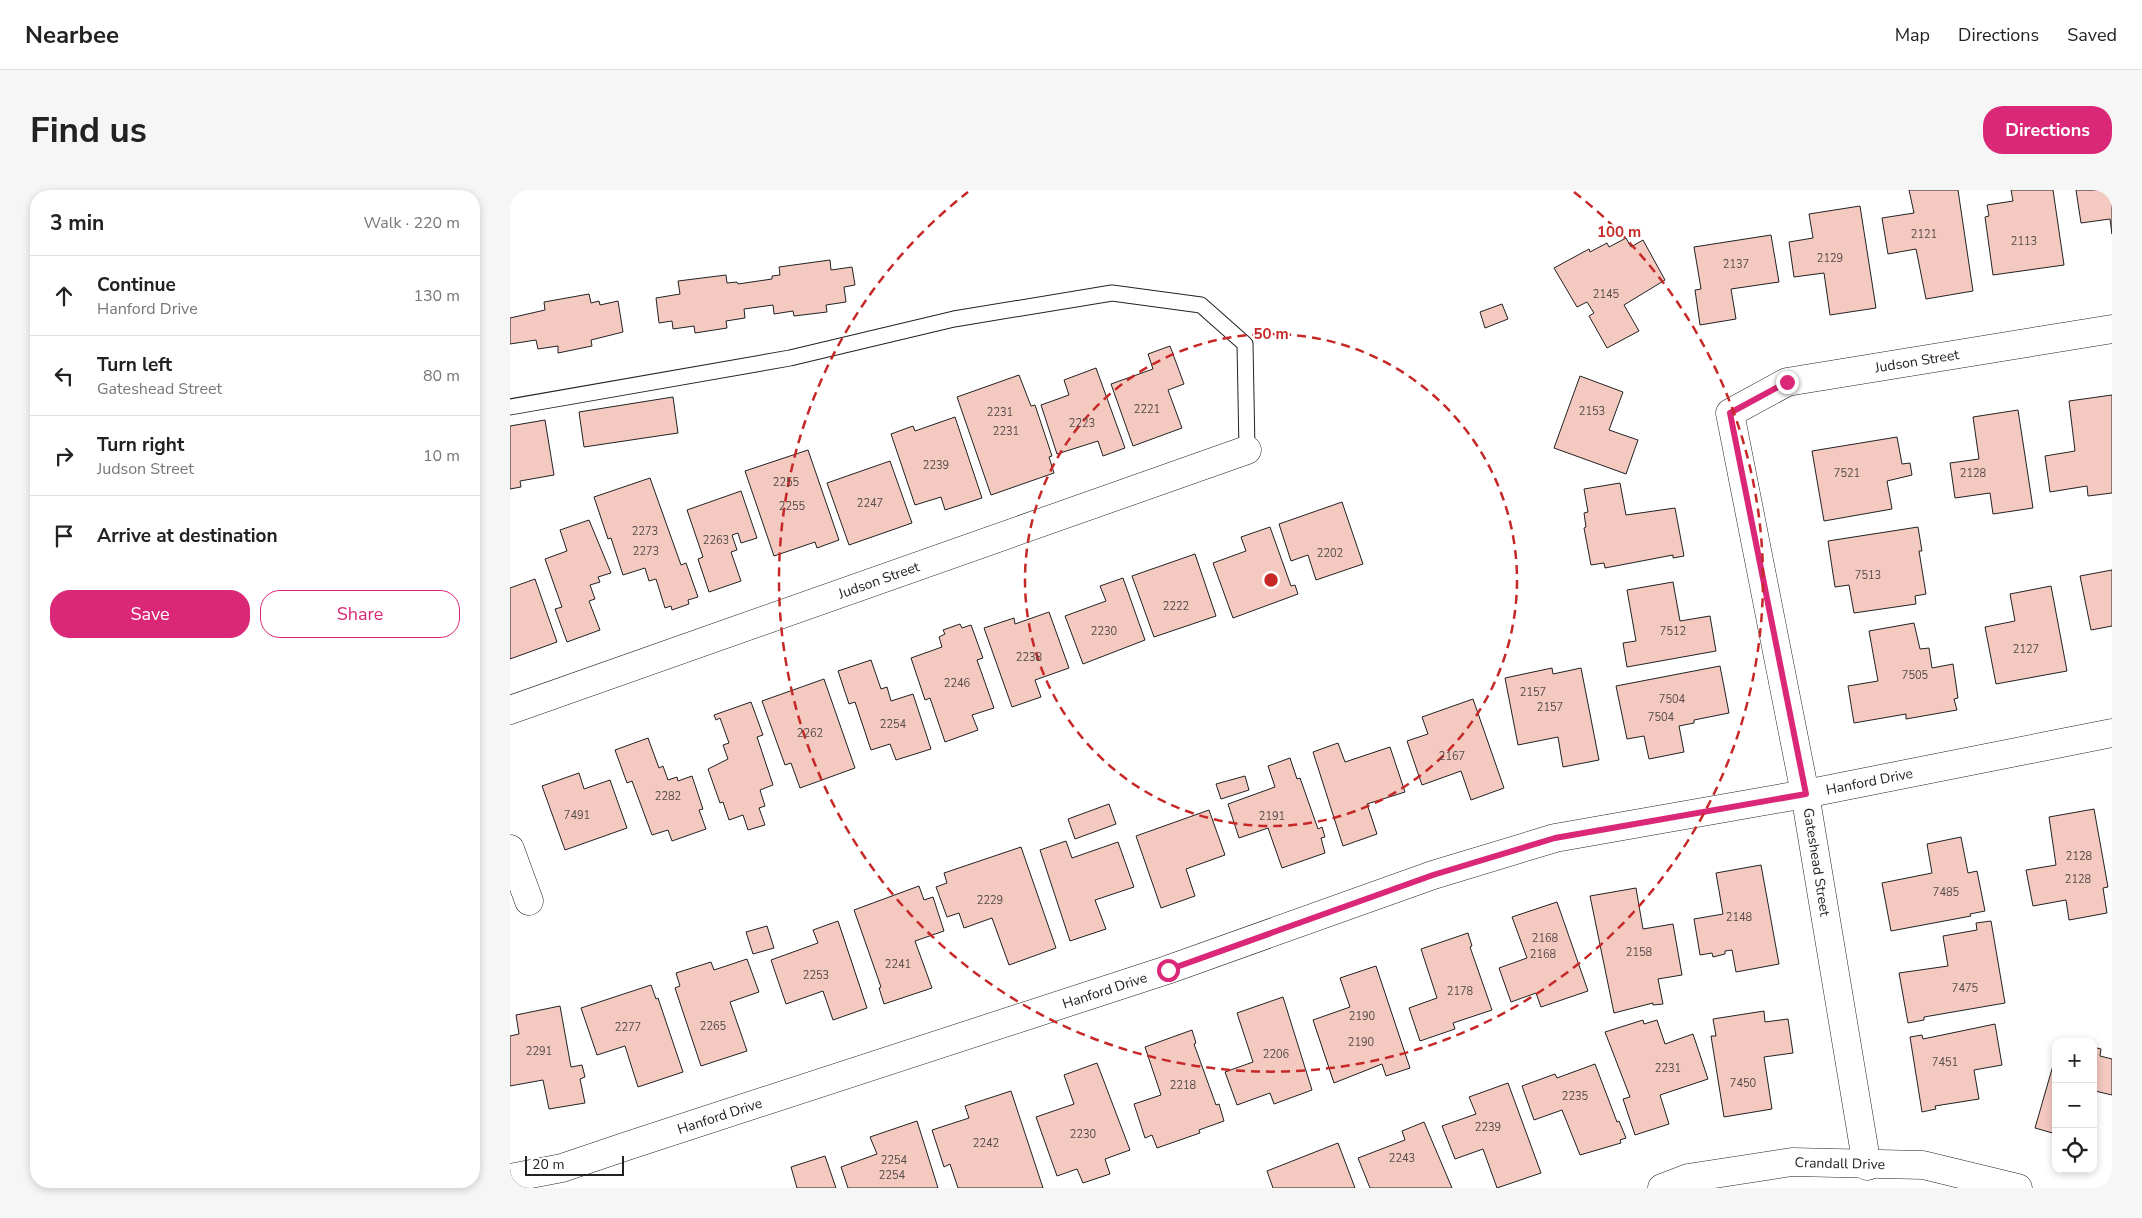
<!DOCTYPE html>
<html lang="en">
<head>
<meta charset="utf-8">
<style>
  body { margin:0; font-family:"Nunito Sans",sans-serif; background:#f6f6f6; color:#222 }
  .controls { position:absolute; right:15px; bottom:15px; display:grid; overflow:hidden; border-radius:10px; box-shadow:0 2px 8px #0003 }
  .controls button { width:45px; height:45px; display:grid; place-items:center; padding:0; border:0; border-bottom:1px solid #e0e0e0; background:#fff; color:#222; font:25px sans-serif }
  .scale { position:absolute; left:15px; bottom:12px; width:99px; box-sizing:border-box; padding-left:5px; border:2px solid #222; border-top:0; font-size:14px; line-height:18px; white-space:nowrap; color:#222; -webkit-text-stroke:4px #fff; paint-order:stroke }
  .stop { position:absolute; width:15px; height:15px; margin:-11px; border:4px solid #db2777; border-radius:50%; background:#fff }
  .stop.end { background:#db2777; border-color:#fff; box-shadow:0 1px 5px #0008 }
  .list { margin:0; padding:0; list-style:none }
  h2 { display:flex; justify-content:space-between; align-items:center; height:65px; margin:0; padding:0 20px; font-size:21px }
  h2 small { font-size:16px; font-weight:400; color:#767676 }
  .list li { display:grid; grid-template-columns:32px 1fr auto; gap:15px; align-items:center; box-sizing:border-box; height:80px; padding:0 20px; border-top:1px solid #e0e0e0 }
  .list b { display:block; font-size:19px; white-space:nowrap }
  .list p { margin:0; font-size:16px; white-space:nowrap; color:#767676 }
  .list em { font-size:16px; font-style:normal; color:#767676 }
  .actions { display:flex; gap:10px; padding:15px 20px }
  .actions a { flex:1; padding:11px 0; border:1px solid #db2777; border-radius:20px; text-align:center; font-size:18px; color:#db2777 }
  .actions .main { background:#db2777; color:#fff }
  .icon { flex:none; width:28px; height:28px; fill:none; stroke:currentColor; stroke-width:2; stroke-linecap:round; stroke-linejoin:round }
  .map { position:relative; flex:none; width:1602px; height:998px; overflow:hidden; border-radius:20px }
  header { display:flex; align-items:center; gap:30px; box-sizing:border-box; height:70px; padding:0 25px; background:#fff; border-bottom:1px solid #e0e0e0 }
  header strong { font-size:24px }
  nav { display:flex; gap:28px; margin-inline-start:auto; font-size:18px }
  .intro { display:flex; align-items:center; justify-content:space-between; box-sizing:border-box; height:120px; padding:0 30px }
  h1 { margin:0; font-size:35px }
  .button { padding:12px 22px; border-radius:20px; background:#db2777; color:#fff; font-size:18px; font-weight:700 }
  main { display:flex; gap:30px; padding:0 30px }
  aside { flex:1; background:#fff; border-radius:20px; box-shadow:0 2px 8px #0003 }
  .map>svg:first-child { display:block }
  .building { fill:#f3c9c0; stroke:#222 }
  .lines { fill:none; stroke-linecap:round; stroke-linejoin:round }
  .service-casing { stroke:#222; stroke-width:17 }
  .minor-casing { stroke:#222; stroke-width:29 }
  .service { stroke:#fff; stroke-width:15 }
  .minor { stroke:#fff; stroke-width:28 }
  .route { stroke:#db2777; stroke-width:6 }
  .ring { fill:none; stroke:#c62828; stroke-width:2.5; stroke-dasharray:9 6 }
  .labels { text-anchor:middle; stroke-width:4; stroke-linejoin:round; paint-order:stroke }
  .number-label { font-size:11px; fill:#564c4a }
  .street-label { font-size:14px; fill:#222; stroke:#fff }
  .centre { fill:#c62828; stroke:#fff; stroke-width:2.5 }
  .ring-label { font-size:15px; text-anchor:middle; font-weight:bold; fill:#c62828; stroke:#fff; stroke-width:4; stroke-linejoin:round; paint-order:stroke }
</style>
</head>
<body>
<header>
<strong>Nearbee</strong>
<nav><a>Map</a><a>Directions</a><a>Saved</a></nav>
</header>
<div class="intro"><h1>Find us</h1><a class="button">Directions</a></div>
<main>
<aside>
<h2>3 min<small>Walk · 220 m</small></h2>
<ul class="list">
<li><svg class="icon" aria-label="ahead" viewBox="0 0 24 24"><path d="M12 20V5M6 11l6-6 6 6"/></svg><div><b>Continue</b><p>Hanford Drive</p></div><em>130 m</em></li>
<li><svg class="icon" aria-label="left" viewBox="0 0 24 24"><path d="M17 20v-9H6M10 6l-5 5 5 5"/></svg><div><b>Turn left</b><p>Gateshead Street</p></div><em>80 m</em></li>
<li><svg class="icon" aria-label="right" viewBox="0 0 24 24"><path d="M7 20v-9h11M14 6l5 5-5 5"/></svg><div><b>Turn right</b><p>Judson Street</p></div><em>10 m</em></li>
<li><svg class="icon" aria-label="arrive" viewBox="0 0 24 24"><path d="M6 21V4h12l-3 4 3 4H6"/></svg><div><b>Arrive at destination</b></div></li>
</ul>
<div class="actions"><a class="main">Save</a><a>Share</a></div>
</aside>
<div class="map">
<svg width="1602" height="998" viewBox="0 0 1602 998">
  <rect width="100%" height="100%" fill="#fff"/>
  <g class="building">
    <path d="M1399,0H1448L1463,101L1416,109L1406,59L1378,64L1372,28L1404,23Z"/>
    <path d="M1501,0H1543L1554,75L1483,85L1475,27L1479,26L1477,15L1503,11Z"/>
    <path d="M1566,0H1602V44L1600,29L1571,33Z"/>
    <path d="M1350,16L1366,118L1320,125L1314,83L1284,87L1279,52L1303,48L1299,24Z"/>
    <path d="M1261,45L1269,92L1221,99L1226,129L1190,135L1185,100L1191,99L1184,57Z"/>
    <path d="M1116,48L1121,57L1133,50L1155,90L1114,115L1129,141L1097,158L1079,126L1084,123L1077,112L1067,117L1044,78L1079,59L1080,62L1097,53L1099,57Z"/>
    <path d="M320,70L321,80L342,77L345,95L334,97L336,112L316,115L317,122L284,126L283,121L264,124L263,115L234,119L235,128L216,131L217,138L185,143L184,136L163,139L162,131L149,133L146,108L170,104L168,91L216,85L217,93L227,92L228,94L262,89V86L270,85L269,77Z"/>
    <path d="M79,104L81,113L89,111L90,115L108,111L113,142L81,150L82,156L48,163V156L28,159L26,150L0,154V128L35,120L34,112Z"/>
    <path d="M992,114L998,129L975,138L970,122Z"/>
    <path d="M660,156L674,194L658,200L672,238L623,256L601,194L643,179L638,164Z"/>
    <path d="M586,178L615,258L593,266L588,251L547,264L531,215L559,205L554,190Z"/>
    <path d="M509,185L521,216L525,215L542,266L539,267L544,283L481,305L447,207Z"/>
    <path d="M1070,186L1113,202L1099,240L1128,250L1116,284L1044,258Z"/>
    <path d="M1602,205V303L1578,306L1577,296L1540,302L1535,266L1565,261L1559,211Z"/>
    <path d="M163,207L168,243L74,257L69,222Z"/>
    <path d="M1508,220L1523,318L1483,324L1480,303L1445,308L1440,273L1469,269L1463,227Z"/>
    <path d="M445,227L472,308L435,320L431,307L405,315L381,244L403,236L405,241Z"/>
    <path d="M35,230L44,285L10,291L11,297L0,299V236Z"/>
    <path d="M1387,247L1392,274L1400,273L1402,285L1377,291L1382,319L1314,331L1302,261Z"/>
    <path d="M298,260L329,350L307,358L305,352L264,366L235,281Z"/>
    <path d="M380,271L402,333L339,355L317,293Z"/>
    <path d="M140,288L171,375L176,373L188,407L178,410L179,414L162,420L161,416L155,418L146,389L139,391L135,378L113,385L101,348L98,349L84,307Z"/>
    <path d="M1110,293L1116,325L1165,318L1174,366L1163,368V365L1095,378L1094,373L1081,375L1074,338L1076,337L1074,323L1078,322L1074,299Z"/>
    <path d="M231,301L247,348L231,353L228,343L222,345L227,360L221,362L231,391L199,402L188,369L193,367L177,320Z"/>
    <path d="M832,312L853,374L806,390L798,365L781,371L769,334Z"/>
    <path d="M79,330L101,383L88,387L90,392L80,395L85,409L79,411L90,440L57,452L45,419L52,417L35,369L57,361L50,340Z"/>
    <path d="M760,337L781,396L785,395L788,404L723,428L703,373L736,361L731,347Z"/>
    <path d="M1408,337L1412,361H1409L1416,404L1405,406L1406,414L1344,423L1339,395L1325,397L1318,351Z"/>
    <path d="M685,364L706,426L644,447L622,386Z"/>
    <path d="M1602,380V436L1581,440L1570,386Z"/>
    <path d="M613,388L635,450L573,474L555,426L596,411L590,396Z"/>
    <path d="M25,389L47,452L0,469V398Z"/>
    <path d="M1163,392L1170,431L1200,426L1206,461L1117,477L1113,453L1126,451L1117,400Z"/>
    <path d="M1541,396L1557,481L1486,494L1475,437L1505,431L1500,404Z"/>
    <path d="M539,422L559,478L525,490L531,507L502,517L474,438L504,428L505,434Z"/>
    <path d="M1404,433L1410,459L1419,458L1422,478L1443,474L1448,508L1444,509L1447,520L1396,529V524L1344,533L1338,496L1368,491L1359,441Z"/>
    <path d="M450,434L452,438L461,435L473,468L467,470L484,518L462,525L468,540L435,552L420,508L415,510L401,468L432,457L429,447L435,444L433,440Z"/>
    <path d="M361,470L371,499L377,497L381,511L403,504L421,559L386,570L380,554L361,560L345,512L339,514L328,481Z"/>
    <path d="M1210,476L1219,523L1184,530V533L1169,536L1174,562L1139,569L1134,546L1117,549L1106,496Z"/>
    <path d="M1042,478L1043,484L1071,478L1089,570L1053,577L1048,547L1008,555L995,488Z"/>
    <path d="M314,489L345,578L290,598L281,573L275,575L252,511Z"/>
    <path d="M963,509L994,598L961,610L951,581L912,595L897,551L918,544L912,527Z"/>
    <path d="M241,512L253,545L247,547L263,595L250,600L255,616L249,618L255,635L238,640L233,625L219,630L213,612L210,613L198,579L218,569L213,555L219,553L210,528L206,530L204,525Z"/>
    <path d="M138,548L149,578L153,576L158,590L167,587L168,591L182,586L193,619L189,620L196,639L162,651L158,640L142,645L122,591L117,593L105,560Z"/>
    <path d="M828,553L835,572L880,557L895,602L857,614L867,644L833,656L803,562Z"/>
    <path d="M780,568L787,589L790,588L808,639L812,637L815,647L811,648L815,663L772,678L758,638L729,648L718,614L765,597L758,576Z"/>
    <path d="M69,583L74,599L100,590L117,638L55,660L32,596Z"/>
    <path d="M735,586L739,600L711,609L706,594Z"/>
    <path d="M599,614L606,634L565,649L558,629Z"/>
    <path d="M1584,619L1598,697L1593,698L1597,723L1559,730L1556,710L1523,716L1516,680L1546,675L1539,627Z"/>
    <path d="M699,620L715,665L676,679L685,706L651,718L626,646Z"/>
    <path d="M1451,647L1458,683L1467,681L1475,721L1460,724L1461,726L1381,741L1372,693L1422,683L1417,654Z"/>
    <path d="M556,651L562,668L608,652L624,697L585,710L596,739L560,751L530,660Z"/>
    <path d="M511,657L546,758L499,775L482,728L454,738L449,723L437,727L426,697L437,693L434,683Z"/>
    <path d="M1251,675L1269,774L1226,782L1222,760L1215,761V764L1203,767L1202,763L1190,765L1184,729L1213,724L1206,683Z"/>
    <path d="M409,696L414,710L423,707L434,741L405,751L422,798L374,814L369,798L371,797L344,720Z"/>
    <path d="M1126,698L1133,739L1163,734L1172,785L1148,789L1153,814L1143,815V813L1104,823L1080,706Z"/>
    <path d="M1047,712L1078,801L1031,817L1026,803L1001,812L989,778L1017,768L1002,727Z"/>
    <path d="M328,731L357,818L323,830L313,801L276,814L261,770L308,753L303,740Z"/>
    <path d="M1481,731L1495,813L1414,827V830L1398,833L1389,783L1438,776L1433,746L1467,740L1466,733Z"/>
    <path d="M257,736L264,758L243,764L236,742Z"/>
    <path d="M958,743L962,756L960,757L982,820L943,833L945,839L910,851L899,818L927,808L911,759Z"/>
    <path d="M237,769L249,802L220,812L237,861L191,876L165,798L170,796L166,783L201,772L204,780Z"/>
    <path d="M866,776L900,878L876,886L872,874L824,893L803,830L840,817L830,788Z"/>
    <path d="M141,795L146,809L148,808L173,882L128,897L115,856L87,865L71,818Z"/>
    <path d="M773,807L802,900L764,914L760,903L727,915L715,882L743,872L727,823Z"/>
    <path d="M50,816L61,877L72,875L75,887L70,889L75,913L39,919L33,890L0,896V846L9,844L6,825Z"/>
    <path d="M1254,821L1255,832L1278,829L1283,863L1254,867L1262,919L1214,927L1201,846H1206L1203,829Z"/>
    <path d="M1133,830L1134,834L1147,830L1155,854L1183,844L1198,889L1150,905L1159,934L1125,945L1113,909L1120,907L1095,842Z"/>
    <path d="M1485,834L1492,875L1464,880L1469,909L1425,916L1426,919L1412,922L1400,847L1412,845L1413,849Z"/>
    <path d="M682,840L686,853L684,854L706,915L709,914L714,931L689,940L690,943L647,958L642,945L635,948L624,914L651,905L635,857Z"/>
    <path d="M1583,857L1591,859L1590,866L1602,869V905L1585,901L1583,908Z"/>
    <path d="M1546,865V944L1525,938Z"/>
    <path d="M587,873L620,960L595,969L600,984L573,993L567,979L547,986L526,927L564,914L554,885Z"/>
    <path d="M1085,874L1107,932L1109,931L1116,948L1110,950L1111,953L1070,965L1052,920L1024,930L1012,896L1045,884L1047,888Z"/>
    <path d="M998,893L1031,983L987,998L973,959L945,969L932,936L966,924L959,907Z"/>
    <path d="M501,901L533,998H448L440,974L434,977L422,940L459,928L455,916Z"/>
    <path d="M407,931L428,998H338L331,977L367,964L360,947Z"/>
    <path d="M914,932L942,998H860L848,968L895,950L892,941Z"/>
    <path d="M828,953L845,998H763L757,981Z"/>
    <path d="M315,966L326,998H287L281,977Z"/>
  </g>
  <g class="lines">
    <defs>
      <path id="service" d="M0,217L280,168L444,129L602,103L691,115L735,154L737,260"/>
      <g id="minor">
        <path id="s1" d="M0,520L737,260"/>
        <path d="M0,659L19,711"/>
        <path id="s2" d="M1357,976L1295,604L1220,223L1277,192L1602,139"/>
        <path id="s3" d="M0,988L52,978L117,956L657,780L923,685L1045,648L1295,604L1602,543"/>
        <path id="s4" d="M1152,998L1178,988L1282,972L1413,975L1508,998"/>
      </g>
    </defs>
    <use href="#service" class="service-casing"/>
    <use href="#minor" class="minor-casing"/>
    <use href="#service" class="service"/>
    <use href="#minor" class="minor"/>
  </g>
  <g class="lines">
    <path class="route" d="M658,780L923,685L1045,648L1296,604L1220,223L1277,192"/>
  </g>
  <g class="ring">
    <circle cx="761" cy="390" r="246"/>
    <path d="M1064 2A492 492 0 1 1 458 2"/>
  </g>
  <g class="labels">
    <g class="number-label">
      <text x="1414" y="48">2121</text>
      <text x="1514" y="55">2113</text>
      <text x="1320" y="72">2129</text>
      <text x="1226" y="78">2137</text>
      <text x="1096" y="108">2145</text>
      <text x="637" y="223">2221</text>
      <text x="1082" y="225">2153</text>
      <text x="490" y="226">2231</text>
      <text x="572" y="237">2223</text>
      <text x="496" y="245">2231</text>
      <text x="426" y="279">2239</text>
      <text x="1337" y="287">7521</text>
      <text x="1463" y="287">2128</text>
      <text x="276" y="296">2255</text>
      <text x="360" y="317">2247</text>
      <text x="282" y="320">2255</text>
      <text x="135" y="345">2273</text>
      <text x="206" y="354">2263</text>
      <text x="136" y="365">2273</text>
      <text x="820" y="367">2202</text>
      <text x="1358" y="389">7513</text>
      <text x="666" y="420">2222</text>
      <text x="594" y="445">2230</text>
      <text x="1163" y="445">7512</text>
      <text x="1516" y="463">2127</text>
      <text x="519" y="471">2238</text>
      <text x="1405" y="489">7505</text>
      <text x="447" y="497">2246</text>
      <text x="1023" y="506">2157</text>
      <text x="1162" y="513">7504</text>
      <text x="1040" y="521">2157</text>
      <text x="1151" y="531">7504</text>
      <text x="383" y="538">2254</text>
      <text x="300" y="547">2262</text>
      <text x="942" y="570">2167</text>
      <text x="158" y="610">2282</text>
      <text x="67" y="629">7491</text>
      <text x="762" y="630">2191</text>
      <text x="1569" y="670">2128</text>
      <text x="1568" y="693">2128</text>
      <text x="1436" y="706">7485</text>
      <text x="480" y="714">2229</text>
      <text x="1229" y="731">2148</text>
      <text x="1035" y="752">2168</text>
      <text x="1129" y="766">2158</text>
      <text x="1033" y="768">2168</text>
      <text x="388" y="778">2241</text>
      <text x="306" y="789">2253</text>
      <text x="1455" y="802">7475</text>
      <text x="950" y="805">2178</text>
      <text x="852" y="830">2190</text>
      <text x="203" y="840">2265</text>
      <text x="118" y="841">2277</text>
      <text x="851" y="856">2190</text>
      <text x="29" y="865">2291</text>
      <text x="766" y="868">2206</text>
      <text x="1435" y="876">7451</text>
      <text x="1158" y="882">2231</text>
      <text x="1233" y="897">7450</text>
      <text x="673" y="899">2218</text>
      <text x="1065" y="910">2235</text>
      <text x="978" y="941">2239</text>
      <text x="573" y="948">2230</text>
      <text x="476" y="957">2242</text>
      <text x="892" y="972">2243</text>
      <text x="384" y="974">2254</text>
      <text x="382" y="989">2254</text>
    </g>
    <g class="street-label">
      <text dy="5" stroke="none"><textPath href="#s2" startOffset="962">Judson Street</textPath></text>
      <text dy="5" stroke="none"><textPath href="#s1" startOffset="391">Judson Street</textPath></text>
      <text dy="5" stroke="none"><textPath href="#s3" startOffset="1419">Hanford Drive</textPath></text>
      <text transform="translate(1307 672) rotate(81)" y="5">Gateshead Street</text>
      <text dy="5" stroke="none"><textPath href="#s3" startOffset="624">Hanford Drive</textPath></text>
      <text dy="5" stroke="none"><textPath href="#s3" startOffset="219">Hanford Drive</textPath></text>
      <text dy="5" stroke="none"><textPath href="#s4" startOffset="181">Crandall Drive</textPath></text>
    </g>
  </g>
  <circle cx="761" cy="390" r="8" class="centre"/>
  <g class="ring-label">
    <text x="1109" y="47">100 m</text>
    <text x="761" y="149">50 m</text>
  </g>
</svg>
<div class="controls">
<button>+</button>
<button>−</button>
<button><svg class="icon" aria-label="locate" viewBox="0 0 24 24"><circle cx="12" cy="12" r="6"/><path d="M12 2v4M12 18v4M2 12h4M18 12h4"/></svg></button>
</div>
<div class="scale">20 m</div>
<div class="stop" style="left:658px;top:780px"></div>
<div class="stop end" style="left:1277px;top:192px"></div>
</div>
</main>
</body>
</html>
